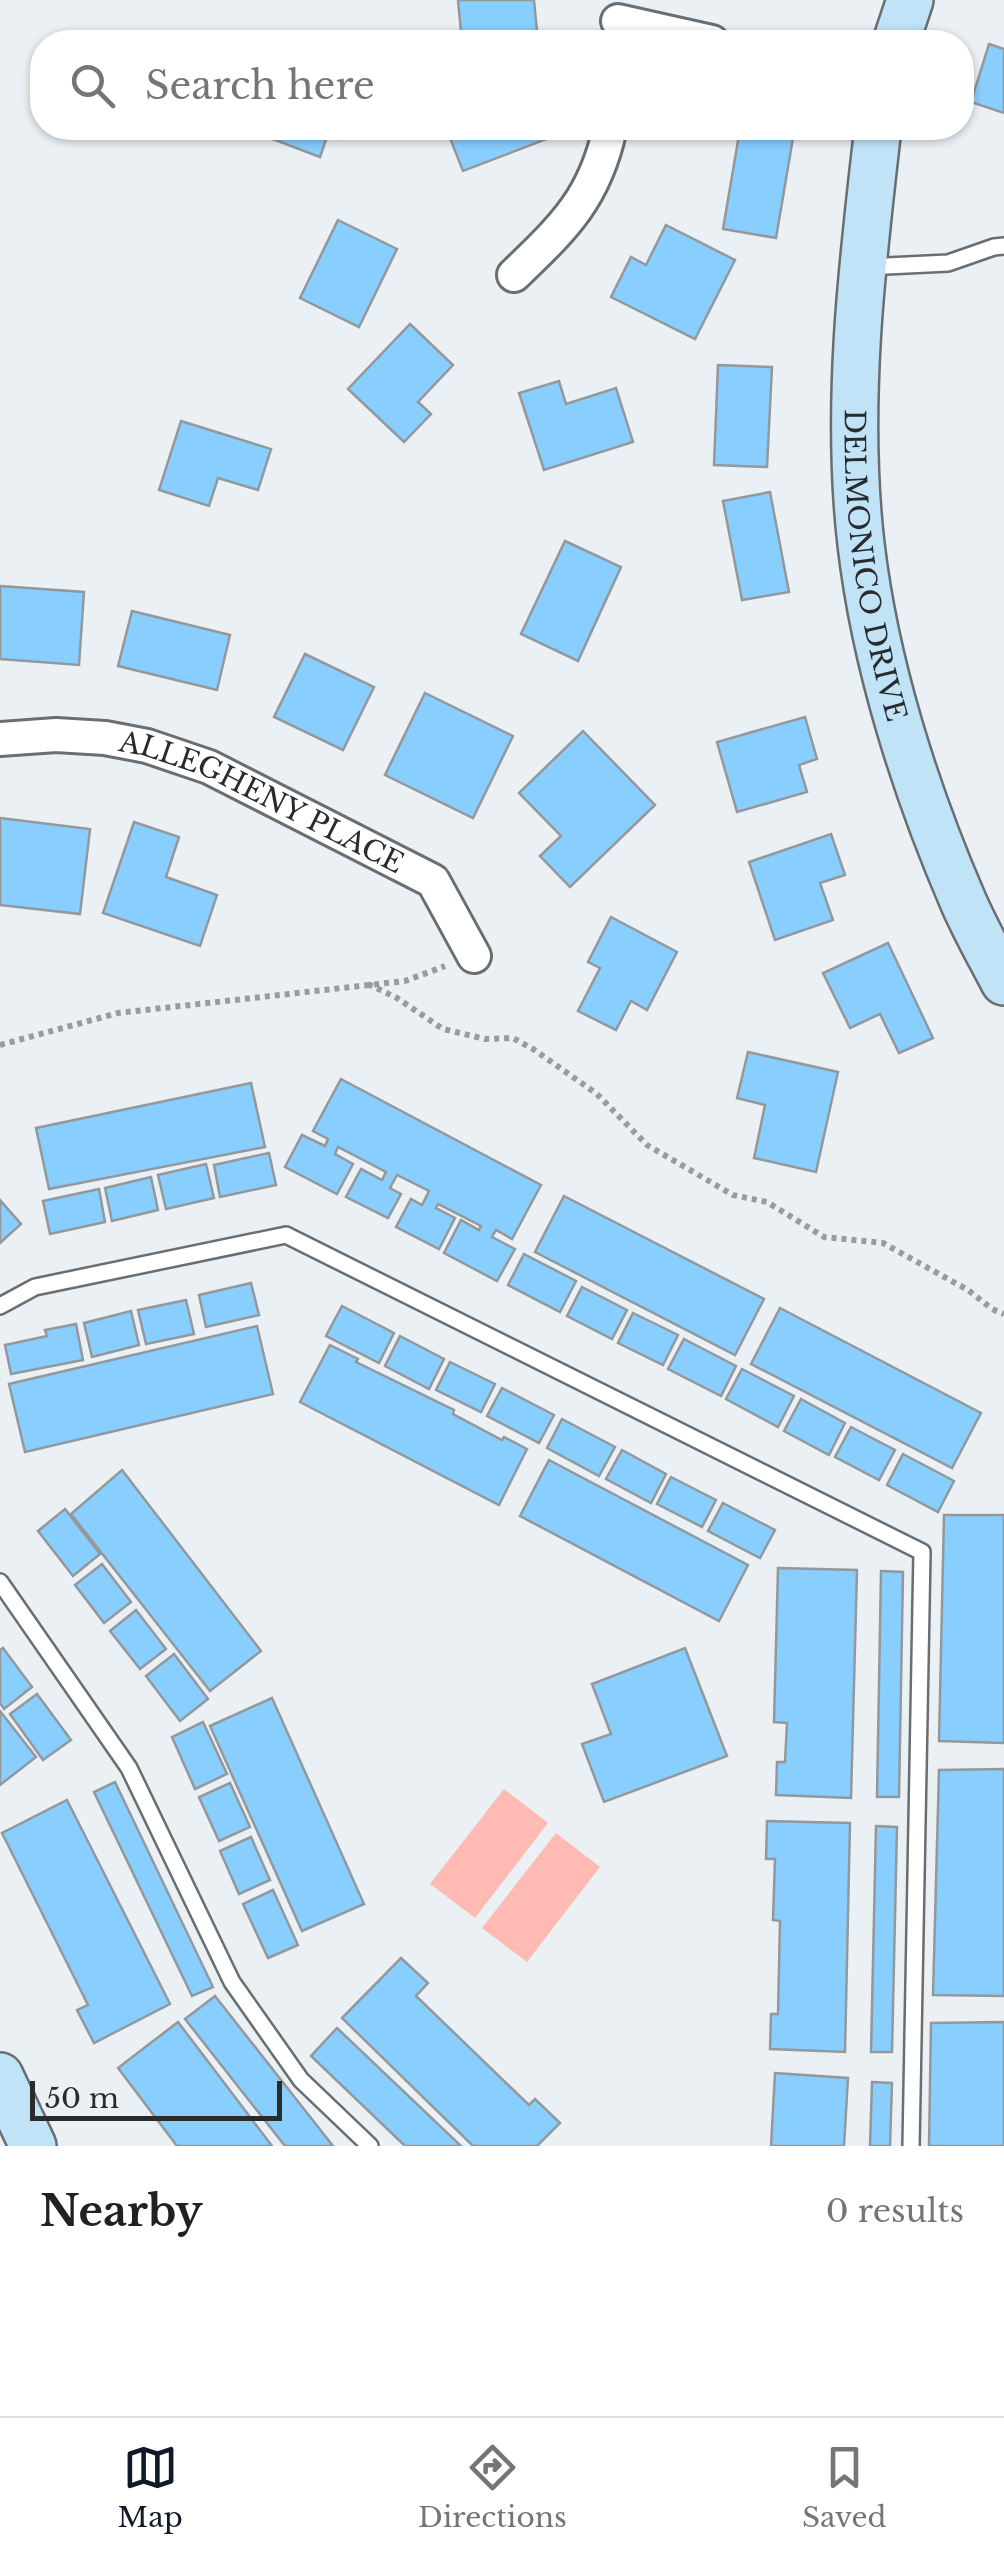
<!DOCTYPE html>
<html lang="en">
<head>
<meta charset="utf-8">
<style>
  body { margin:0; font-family:"Libre Baskerville",serif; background:#f6f6f6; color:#202124 }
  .scale { position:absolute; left:30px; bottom:25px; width:252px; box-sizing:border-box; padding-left:10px; border:5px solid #292b2c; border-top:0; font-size:28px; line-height:35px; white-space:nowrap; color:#292b2c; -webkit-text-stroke:8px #eaf0f4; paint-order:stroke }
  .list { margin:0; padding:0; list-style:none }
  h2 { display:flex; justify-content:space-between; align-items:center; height:130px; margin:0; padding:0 40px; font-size:42px }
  h2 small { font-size:32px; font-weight:400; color:#757577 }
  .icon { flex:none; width:55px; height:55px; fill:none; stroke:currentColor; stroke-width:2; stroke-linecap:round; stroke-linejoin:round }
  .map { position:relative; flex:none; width:1004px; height:2146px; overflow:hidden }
  .search { position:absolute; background:#fff; box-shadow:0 2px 8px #0004; left:30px; right:30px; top:30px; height:110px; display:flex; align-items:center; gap:25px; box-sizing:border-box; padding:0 35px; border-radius:40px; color:#757577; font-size:38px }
  .sheet { height:270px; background:#fff }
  nav { display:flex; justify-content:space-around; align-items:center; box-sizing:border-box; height:140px; border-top:2px solid #e0e0e0; background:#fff; font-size:28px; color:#757577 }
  nav a { display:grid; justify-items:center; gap:5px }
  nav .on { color:#111827 }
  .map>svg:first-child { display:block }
  .green { fill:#ffbab4 }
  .building { fill:#88ceff; stroke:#93989c; stroke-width:2.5 }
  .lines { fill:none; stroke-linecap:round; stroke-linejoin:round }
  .lane-casing { stroke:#696e72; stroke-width:20 }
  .street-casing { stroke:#696e72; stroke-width:38 }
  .secondary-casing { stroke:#696e72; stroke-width:50 }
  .path { stroke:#989c9f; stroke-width:6; stroke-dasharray:5 5; stroke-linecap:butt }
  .lane { stroke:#fff; stroke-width:15 }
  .street { stroke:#fff; stroke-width:32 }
  .secondary { stroke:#c0e3f7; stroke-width:45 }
  .labels { text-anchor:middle; stroke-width:9; stroke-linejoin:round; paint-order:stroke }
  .street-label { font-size:28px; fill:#292b2c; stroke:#eaf0f4 }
</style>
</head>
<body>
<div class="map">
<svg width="1004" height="2146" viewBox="0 0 1004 2146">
  <rect width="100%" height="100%" fill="#eaf0f4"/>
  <g class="green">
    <path d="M504,1789L548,1823L475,1918L430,1884Z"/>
    <path d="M556,1833L600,1867L527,1962L482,1928Z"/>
  </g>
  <g class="building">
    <path d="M458,0H534L538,42H462Z"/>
    <path d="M989,44L1004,49V113L971,102Z"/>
    <path d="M274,128H330L320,157L270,138Z"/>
    <path d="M446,128H545L549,138L463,171Z"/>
    <path d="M740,129L793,138L776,238L723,229Z"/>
    <path d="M338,220L397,249L359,327L300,298Z"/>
    <path d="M666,225L735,260L695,339L611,297L631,257L646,265Z"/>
    <path d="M410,324L453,365L418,402L431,414L404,442L348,389Z"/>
    <path d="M718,365L772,367L767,467L714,465Z"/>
    <path d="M559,381L566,404L616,388L633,442L544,470L519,393Z"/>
    <path d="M181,421L271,449L258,490L218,478L209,506L159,490Z"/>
    <path d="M770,492L789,592L742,600L723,501Z"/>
    <path d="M565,541L621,567L578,661L521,634Z"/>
    <path d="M0,586L84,592L79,665L0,659Z"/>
    <path d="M132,611L230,635L217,690L118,666Z"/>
    <path d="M305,654L374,687L343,750L274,717Z"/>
    <path d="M425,693L513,736L473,818L385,775Z"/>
    <path d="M805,717L817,759L799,765L807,792L737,812L717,742Z"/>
    <path d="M583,731L655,805L570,887L540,856L561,836L519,793Z"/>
    <path d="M0,818L90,829L80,914L0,905Z"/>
    <path d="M134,822L179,837L166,877L217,895L200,946L103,913Z"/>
    <path d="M831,834L845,875L820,883L833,920L775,940L749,862Z"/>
    <path d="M611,917L677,952L647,1010L631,1001L616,1030L578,1011L600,968L588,962Z"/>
    <path d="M888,943L933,1038L899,1053L880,1014L850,1028L823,973Z"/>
    <path d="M748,1052L838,1072L816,1172L754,1158L765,1105L737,1098Z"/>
    <path d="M341,1079L541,1185L512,1239L496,1230L492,1237L515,1249L497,1281L444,1253L461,1220L479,1230L481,1226L438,1204L436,1208L455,1218L439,1249L396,1227L411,1199L422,1205L429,1191L397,1175L390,1188L401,1194L388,1218L346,1197L361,1169L382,1180L386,1172L338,1147L335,1154L353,1164L337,1194L285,1167L302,1135L325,1146L328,1139L313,1131Z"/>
    <path d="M251,1083L265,1147L49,1189L36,1128Z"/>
    <path d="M269,1153L276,1185L220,1197L214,1165Z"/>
    <path d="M206,1164L214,1198L166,1209L158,1175Z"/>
    <path d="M151,1177L158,1210L112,1221L105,1188Z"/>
    <path d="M99,1189L105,1222L50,1234L43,1201Z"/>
    <path d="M564,1196L764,1299L735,1355L535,1252Z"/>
    <path d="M0,1200L21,1224L0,1243Z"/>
    <path d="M524,1254L576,1281L560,1312L508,1285Z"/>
    <path d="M251,1283L259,1315L206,1327L199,1295Z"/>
    <path d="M582,1287L627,1310L612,1339L567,1316Z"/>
    <path d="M186,1300L194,1334L146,1344L138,1310Z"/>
    <path d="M342,1306L394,1333L379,1363L326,1336Z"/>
    <path d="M780,1308L981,1413L952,1468L751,1364Z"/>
    <path d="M131,1311L139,1345L92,1357L84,1323Z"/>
    <path d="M633,1313L678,1335L663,1365L618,1343Z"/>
    <path d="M76,1324L83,1360L11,1374L5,1345L47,1336L45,1330Z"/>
    <path d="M257,1326L273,1394L25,1452L9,1384Z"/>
    <path d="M400,1336L444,1359L429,1389L385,1366Z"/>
    <path d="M684,1339L736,1366L721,1396L668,1369Z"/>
    <path d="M330,1345L358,1359L356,1362L454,1410L453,1414L502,1440L504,1437L527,1449L499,1505L300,1402Z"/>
    <path d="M450,1362L495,1384L481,1412L436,1390Z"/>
    <path d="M742,1369L794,1396L778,1427L726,1399Z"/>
    <path d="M502,1388L554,1415L539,1443L487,1416Z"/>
    <path d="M801,1399L845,1423L829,1455L784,1431Z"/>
    <path d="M562,1419L615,1447L599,1476L547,1448Z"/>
    <path d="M851,1427L895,1450L879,1480L835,1457Z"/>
    <path d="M622,1450L666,1474L651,1503L606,1479Z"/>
    <path d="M903,1454L954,1481L938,1512L887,1485Z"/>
    <path d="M549,1460L748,1565L719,1621L520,1516Z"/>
    <path d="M122,1470L261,1651L210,1691L71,1514Z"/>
    <path d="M671,1477L716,1500L702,1527L657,1504Z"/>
    <path d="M723,1503L775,1530L760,1558L708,1531Z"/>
    <path d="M65,1509L100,1554L73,1576L38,1531Z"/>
    <path d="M944,1515H1004V1743L939,1741Z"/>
    <path d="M102,1564L131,1602L104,1623L75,1585Z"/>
    <path d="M778,1568L857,1570L851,1798L776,1795L777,1762H785L787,1723L774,1722Z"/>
    <path d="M881,1571L903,1572L899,1797H877Z"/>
    <path d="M136,1610L166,1649L140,1669L110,1631Z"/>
    <path d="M3,1648L32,1687L4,1709L0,1703V1650Z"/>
    <path d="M685,1648L727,1756L604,1802L582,1744L611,1734L592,1684Z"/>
    <path d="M174,1654L208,1699L180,1721L146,1676Z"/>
    <path d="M37,1694L71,1740L43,1760L10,1714Z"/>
    <path d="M272,1698L364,1904L302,1931L210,1726Z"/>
    <path d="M0,1711L36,1757L0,1785Z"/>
    <path d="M203,1722L227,1774L195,1789L172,1737Z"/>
    <path d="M1004,1769V1996L933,1995L939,1770Z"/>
    <path d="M115,1782L213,1987L192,1996L94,1792Z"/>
    <path d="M230,1783L250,1827L219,1841L199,1797Z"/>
    <path d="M67,1800L170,2004L94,2043L77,2010L88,2005L2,1833Z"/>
    <path d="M767,1821L850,1823L845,2052L770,2049L771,2014H778L780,1921L773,1920L775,1859H766Z"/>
    <path d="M876,1826L897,1827L892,2052H871Z"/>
    <path d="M251,1837L270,1880L239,1894L220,1851Z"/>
    <path d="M273,1890L298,1945L268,1958L243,1904Z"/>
    <path d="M401,1958L428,1983L416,1996L529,2105L535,2099L560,2123L537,2146H473L342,2018Z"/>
    <path d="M215,1996L333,2146H285L185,2019Z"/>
    <path d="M178,2022L272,2146H177L118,2068Z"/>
    <path d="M1004,2022V2146H929L931,2023Z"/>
    <path d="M337,2028L461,2146H405L311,2056Z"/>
    <path d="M775,2073L848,2078L844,2146H771Z"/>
    <path d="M872,2082L892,2083L890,2146H870Z"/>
  </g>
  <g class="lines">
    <defs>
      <g id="lane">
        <path d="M866,267L948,263L994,247L1004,246"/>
        <path d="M0,1306L35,1287L286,1235L922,1552L911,2146"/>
        <path d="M0,1582L129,1768L232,1982L301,2080L370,2146"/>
      </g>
      <g id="street">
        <path d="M618,21L712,42"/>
        <path d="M514,275C564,227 595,198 610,128"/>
        <path id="s1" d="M0,739L56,735L105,738L147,746L209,767L433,881L474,956"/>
      </g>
      <g id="secondary">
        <path d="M896,42L910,0"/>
        <path id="s2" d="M878,128C862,264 845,407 861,544C875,664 915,790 963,901C975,929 990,955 1004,982"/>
        <path d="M0,2076L33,2146"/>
      </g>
    </defs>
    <use href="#lane" class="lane-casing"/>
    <use href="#street" class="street-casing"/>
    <use href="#secondary" class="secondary-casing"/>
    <g class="path">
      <path d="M368,984L397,998L443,1029L485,1039L513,1038L533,1049L597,1094L647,1145L733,1195L767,1202L824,1237L883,1243L968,1290L992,1309L1004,1314"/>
      <path d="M0,1045L118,1013L405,981L445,966"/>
    </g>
    <use href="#lane" class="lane"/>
    <use href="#street" class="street"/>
    <use href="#secondary" class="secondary"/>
  </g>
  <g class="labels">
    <g class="street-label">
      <text dy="10" stroke="none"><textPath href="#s2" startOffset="440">DELMONICO DRIVE</textPath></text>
      <text dy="10" stroke="none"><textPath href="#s1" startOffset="275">ALLEGHENY PLACE</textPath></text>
    </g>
  </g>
</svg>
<div class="scale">50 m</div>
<div class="search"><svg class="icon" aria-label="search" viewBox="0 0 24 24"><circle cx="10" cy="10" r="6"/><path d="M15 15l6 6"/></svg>Search here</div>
</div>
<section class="sheet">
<h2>Nearby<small>0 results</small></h2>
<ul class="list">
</ul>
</section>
<nav>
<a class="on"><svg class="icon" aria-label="map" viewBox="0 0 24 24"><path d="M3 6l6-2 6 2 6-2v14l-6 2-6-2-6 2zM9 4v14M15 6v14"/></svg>Map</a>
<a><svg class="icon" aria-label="directions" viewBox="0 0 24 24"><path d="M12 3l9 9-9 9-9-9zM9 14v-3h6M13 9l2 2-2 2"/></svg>Directions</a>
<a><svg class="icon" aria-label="saved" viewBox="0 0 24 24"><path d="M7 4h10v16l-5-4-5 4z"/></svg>Saved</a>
</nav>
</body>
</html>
